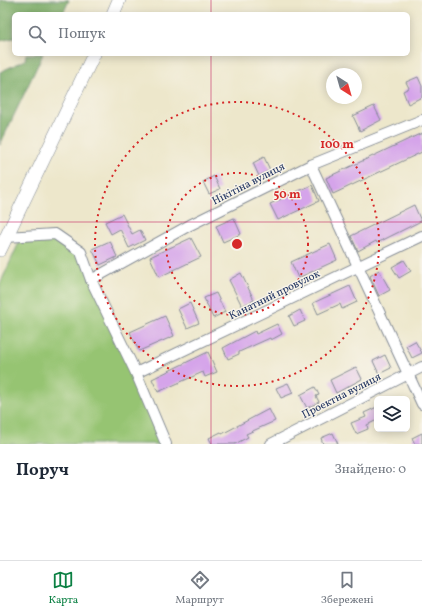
<!DOCTYPE html>
<html lang="uk">
<head>
<meta charset="utf-8">
<style>
  body { margin:0; font-family:Vollkorn,serif; background:#f2f2f3; color:#1f2937 }
  .controls { position:absolute; right:12px; bottom:12px; display:grid; overflow:hidden; border-radius:6px; box-shadow:0 2px 10px #0003 }
  .controls button { width:36px; height:36px; display:grid; place-items:center; padding:0; border:0; border-bottom:1px solid #e0e1e3; background:#fff; color:#1f2937; font:20px sans-serif }
  .compass { position:absolute; left:326px; top:68px; width:36px; height:36px; border-radius:50%; background:#fff; box-shadow:0 2px 10px #0003; rotate:143deg }
  .list { margin:0; padding:0; list-style:none }
  h2 { display:flex; justify-content:space-between; align-items:center; height:52px; margin:0; padding:0 16px; font-size:17px }
  h2 small { font-size:13px; font-weight:400; color:#747a83 }
  .icon { flex:none; width:22px; height:22px; fill:none; stroke:currentColor; stroke-width:2; stroke-linecap:round; stroke-linejoin:round }
  .map { position:relative; flex:none; width:422px; height:444px; overflow:hidden }
  .search { position:absolute; background:#fff; box-shadow:0 2px 10px #0003; left:12px; right:12px; top:12px; height:44px; display:flex; align-items:center; gap:10px; box-sizing:border-box; padding:0 14px; border-radius:6px; color:#747a83; font-size:15px }
  .sheet { height:116px; background:#fff }
  nav { display:flex; justify-content:space-around; align-items:center; box-sizing:border-box; height:56px; border-top:1px solid #e0e1e3; background:#fff; font-size:11px; color:#747a83 }
  nav a { display:grid; justify-items:center; gap:2px }
  nav .on { color:#0b8043 }
  .map>svg:first-child { display:block }
  .green { fill:#96c472; stroke:#587a68 }
  .forest { fill:#78aa64; stroke:#4a6c61 }
  .building { fill:#d5a4ea }
  .lines { fill:none; stroke-linecap:round; stroke-linejoin:round }
  .minor-casing { stroke:#848b94; stroke-width:12 }
  .major-casing { stroke:#848b94; stroke-width:14 }
  .minor { stroke:#fff; stroke-width:10 }
  .major { stroke:#fff; stroke-width:13 }
  .grid { fill:none; stroke:#c2185b; stroke-width:1; stroke-opacity:0.55 }
  .ring { fill:none; stroke:#d62828; stroke-width:2; stroke-dasharray:2 4 }
  .labels { text-anchor:middle; stroke-width:3; stroke-linejoin:round; paint-order:stroke }
  .street-label { font-size:11px; fill:#1b2f5e; stroke:#f7f3e8 }
  .centre { fill:#d62828; stroke:#f7f3e8; stroke-width:2 }
  .ring-label { font-size:12px; text-anchor:middle; font-weight:bold; fill:#d62828; stroke:#f7f3e8; stroke-width:3; stroke-linejoin:round; paint-order:stroke }
</style>
</head>
<body>
<div class="map">
<svg width="422" height="444" viewBox="0 0 422 444">
  <rect width="100%" height="100%" fill="#f7f3e8"/>
  <filter id="ink" filterUnits="userSpaceOnUse"><feTurbulence type="fractalNoise" baseFrequency=".025" numOctaves="2"/><feDisplacementMap in="SourceGraphic" scale="8" xChannelSelector="R" yChannelSelector="G"/><feConvolveMatrix kernelMatrix="1 2 1 2 8 2 1 2 1" color-interpolation-filters="sRGB"/></filter>
  <filter id="wash" filterUnits="userSpaceOnUse"><feTurbulence type="fractalNoise" baseFrequency=".012" numOctaves="4" result="noise"/><feDisplacementMap in="SourceGraphic" scale="16" xChannelSelector="R" yChannelSelector="G"/><feGaussianBlur stdDeviation="0.9" result="paint"/><feColorMatrix in="noise" values="0 0 0 0 0 0 0 0 0 0 0 0 0 0 0 0 0 1.4 0 .05"/><feComposite in="paint" operator="in"/></filter>
  <g filter="url(#wash)">
    <rect width="100%" height="100%" fill="#ede7cb"/>
    <path class="green" d="M55,234L81,252L166,444H0V284L22,236Z"/>
    <g class="forest">
      <path d="M0,0H69L63,14H14V38L0,41Z"/>
      <path d="M26,54H43L0,145V72L25,60Z"/>
    </g>
    <g id="blocks">
      <g class="building">
        <path d="M418,77L422,86V97L408,104L403,91L409,88L406,82Z"/>
        <path d="M374,106L381,120L360,131L353,116Z"/>
        <path d="M422,133V152L333,194L326,178Z"/>
        <path d="M264,157L270,170L259,176L253,163Z"/>
        <path d="M214,176L220,189L209,194L203,182Z"/>
        <path d="M312,185L319,201L278,220L270,204Z"/>
        <path d="M414,205L421,221L377,243L376,241L358,251L351,236Z"/>
        <path d="M122,214L132,234L140,230L145,240L129,248L120,229L111,234L105,222Z"/>
        <path d="M234,218L241,234L223,242L216,226Z"/>
        <path d="M191,238L201,257L159,277L150,257Z"/>
        <path d="M110,241L117,257L100,265L92,249Z"/>
        <path d="M330,244L337,260L298,278L291,262Z"/>
        <path d="M404,260L411,271L399,278L392,267Z"/>
        <path d="M379,270L390,290L379,296L370,276Z"/>
        <path d="M241,273L254,300L242,306L229,280Z"/>
        <path d="M350,286L357,302L342,309L340,304L318,314L313,303Z"/>
        <path d="M216,293L225,312L213,318L204,298Z"/>
        <path d="M190,303L199,323L187,328L178,309Z"/>
        <path d="M300,310L305,321L294,326L289,316Z"/>
        <path d="M165,316L174,336L139,351L130,332Z"/>
        <path d="M277,324L282,334L271,340L270,338L239,352V354L228,359L223,348L255,331L256,334Z"/>
        <path d="M415,341L422,353L412,358L406,346Z"/>
        <path d="M208,352L217,372L205,377L203,372L158,392L152,379Z"/>
        <path d="M385,355L391,368L379,374L373,361Z"/>
        <path d="M356,367L362,379L336,393L330,380Z"/>
        <path d="M288,383L293,393L281,398L276,388Z"/>
        <path d="M315,387L319,395L316,396L319,402L307,408L300,395Z"/>
        <path d="M377,407V420L367,425L368,429L356,434L351,423L366,417L364,413Z"/>
        <path d="M269,409L275,421L246,434L248,437L235,444H212L209,438L221,432L222,434Z"/>
        <path d="M333,433L338,444H323L321,438Z"/>
        <path d="M422,433V444H415L412,438Z"/>
      </g>
    </g>
  </g>
  <g filter="url(#ink)">
    <use href="#blocks" fill-opacity="0" stroke="#848b94" stroke-width="1"/>
    <g class="lines">
      <defs>
        <g id="minor">
          <path d="M311,165L422,404"/>
          <path d="M6,237L55,234L81,252L91,280L136,373L166,444"/>
          <path d="M91,280L190,225L311,165L422,120"/>
          <path d="M136,373L422,236"/>
          <path d="M271,444L422,367"/>
        </g>
        <g id="major">
          <path d="M113,14L119,0"/>
          <path d="M0,250L94,54"/>
        </g>
      </defs>
      <use href="#minor" class="minor-casing"/>
      <use href="#major" class="major-casing"/>
      <use href="#minor" class="minor"/>
      <use href="#major" class="major"/>
    </g>
  </g>
  <path class="grid" d="M211,0V14M211,54V444M0,222H422"/>
  <g class="ring">
    <circle cx="237" cy="244" r="71"/>
    <circle cx="237" cy="244" r="142"/>
  </g>
  <g class="labels">
    <g class="street-label">
      <text transform="translate(248 183) rotate(-27)" y="4">Нікітіна вулиця</text>
      <text transform="translate(274 294) rotate(-26)" y="4">Канатний провулок</text>
      <text transform="translate(341 395) rotate(-27)" y="4">Проектна вулиця</text>
    </g>
  </g>
  <circle cx="237" cy="244" r="6" class="centre"/>
  <g class="ring-label">
    <text x="337" y="148">100 m</text>
    <text x="287" y="198">50 m</text>
  </g>
</svg>
<div class="controls">
<button><svg class="icon" aria-label="layers" viewBox="0 0 24 24"><path d="M12 4l9 5-9 5-9-5zM3 14l9 5 9-5"/></svg></button>
</div>
<svg class="compass" viewBox="-18 -18 36 36"><path d="M0-13l5 13h-10z" fill="#e53935"/><path d="M0 13l5-13h-10z" fill="#747a83"/></svg>
<div class="search"><svg class="icon" aria-label="search" viewBox="0 0 24 24"><circle cx="10" cy="10" r="6"/><path d="M15 15l6 6"/></svg>Пошук</div>
</div>
<section class="sheet">
<h2>Поруч<small>Знайдено: 0</small></h2>
<ul class="list">
</ul>
</section>
<nav>
<a class="on"><svg class="icon" aria-label="map" viewBox="0 0 24 24"><path d="M3 6l6-2 6 2 6-2v14l-6 2-6-2-6 2zM9 4v14M15 6v14"/></svg>Карта</a>
<a><svg class="icon" aria-label="directions" viewBox="0 0 24 24"><path d="M12 3l9 9-9 9-9-9zM9 14v-3h6M13 9l2 2-2 2"/></svg>Маршрут</a>
<a><svg class="icon" aria-label="saved" viewBox="0 0 24 24"><path d="M7 4h10v16l-5-4-5 4z"/></svg>Збережені</a>
</nav>
</body>
</html>
